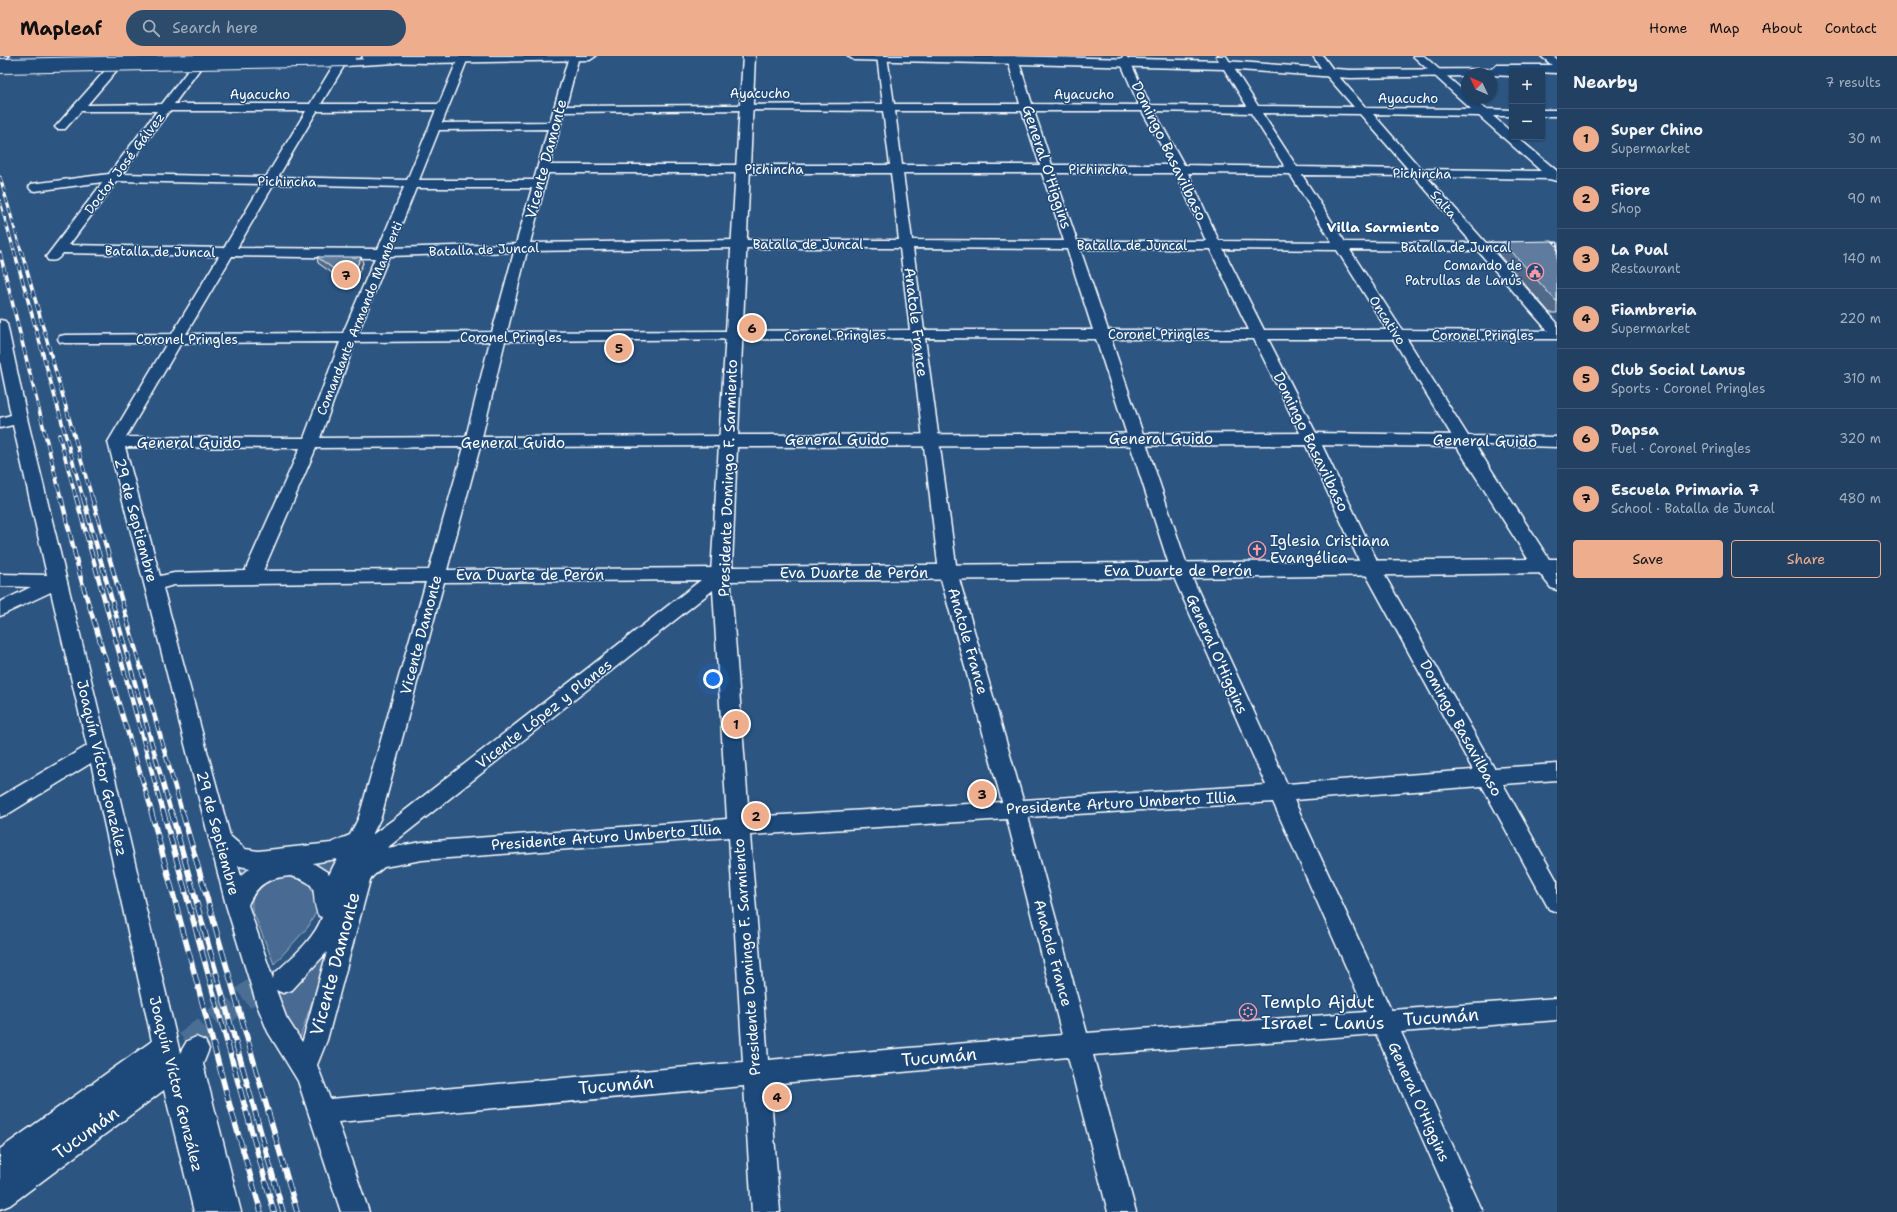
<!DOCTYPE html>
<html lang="en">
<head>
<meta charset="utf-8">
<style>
  body { margin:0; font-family:"Shantell Sans",sans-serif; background:#2d4b6b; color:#f1f3f6 }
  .controls { position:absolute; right:12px; top:12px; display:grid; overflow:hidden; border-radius:4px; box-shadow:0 1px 3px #0004 }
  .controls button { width:36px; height:36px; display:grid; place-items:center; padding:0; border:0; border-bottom:1px solid #3e5977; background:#214062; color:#f1f3f6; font:20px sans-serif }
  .compass { position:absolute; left:1461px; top:12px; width:36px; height:36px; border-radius:50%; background:#214062; box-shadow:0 1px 3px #0004; rotate:314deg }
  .you { position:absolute; left:713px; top:623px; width:14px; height:14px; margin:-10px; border:3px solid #fff; border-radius:50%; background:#1a73e8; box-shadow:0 0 0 6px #1a73e833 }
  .badge { display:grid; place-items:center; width:26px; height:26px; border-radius:50%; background:#eead8d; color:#111; font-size:13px; font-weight:700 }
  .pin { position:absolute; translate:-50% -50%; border:2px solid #fff; box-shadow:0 1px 4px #0006 }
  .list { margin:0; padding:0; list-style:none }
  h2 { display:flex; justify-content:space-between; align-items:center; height:52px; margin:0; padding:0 16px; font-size:17px }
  h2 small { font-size:13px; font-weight:400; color:#a2afbe }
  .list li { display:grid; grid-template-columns:26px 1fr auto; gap:12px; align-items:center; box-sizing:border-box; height:60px; padding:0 16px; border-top:1px solid #3e5977 }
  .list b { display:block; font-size:15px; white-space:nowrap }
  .list p { margin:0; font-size:13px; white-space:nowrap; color:#a2afbe }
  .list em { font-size:13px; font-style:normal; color:#a2afbe }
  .actions { display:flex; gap:8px; padding:12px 16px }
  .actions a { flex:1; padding:9px 0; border:1px solid #eead8d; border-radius:4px; text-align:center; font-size:14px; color:#eead8d }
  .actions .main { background:#eead8d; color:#111 }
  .icon { flex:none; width:22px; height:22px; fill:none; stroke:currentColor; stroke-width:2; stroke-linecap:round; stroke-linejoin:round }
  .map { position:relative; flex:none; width:1557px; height:1156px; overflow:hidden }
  header { display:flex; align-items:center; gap:24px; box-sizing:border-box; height:56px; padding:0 20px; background:#eead8d; color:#111 }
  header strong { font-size:19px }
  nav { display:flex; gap:22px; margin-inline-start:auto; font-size:14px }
  .search { width:280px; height:36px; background:#2d4b6b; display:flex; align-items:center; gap:10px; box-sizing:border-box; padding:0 14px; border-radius:22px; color:#a2afbe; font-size:15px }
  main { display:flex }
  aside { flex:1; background:#214062 }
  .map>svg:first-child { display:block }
  .green { fill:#486b92; stroke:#a4b5c8 }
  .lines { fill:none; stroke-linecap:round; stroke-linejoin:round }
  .minor-tunnel { stroke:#4c6e95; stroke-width:24; stroke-dasharray:24 12; stroke-linecap:butt }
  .minor-casing { stroke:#fff; stroke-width:3 }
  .major-casing { stroke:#fff; stroke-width:3 }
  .minor { fill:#1f4a7a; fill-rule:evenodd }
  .major { fill:#1f4a7a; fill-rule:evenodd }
  .rail-far3-casing { stroke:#fff; stroke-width:3 }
  .rail-far2-casing { stroke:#fff; stroke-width:3.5 }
  .rail-far1-casing { stroke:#fff; stroke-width:4.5 }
  .rail-casing { stroke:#fff; stroke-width:5.5 }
  .rail-far3 { stroke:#1f4a7a; stroke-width:2; stroke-dasharray:5.5; stroke-linecap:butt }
  .rail-far2 { stroke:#1f4a7a; stroke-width:2.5; stroke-dasharray:7; stroke-linecap:butt }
  .rail-far1 { stroke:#1f4a7a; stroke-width:3; stroke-dasharray:9; stroke-linecap:butt }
  .rail { stroke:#1f4a7a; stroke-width:4; stroke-dasharray:12; stroke-linecap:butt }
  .major-bridge-casing { stroke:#fff; stroke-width:16; stroke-linecap:butt }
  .major-bridge { stroke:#1f4a7a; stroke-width:14 }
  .wall { fill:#516b89; stroke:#fff }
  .shaded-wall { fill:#42576f; stroke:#fff }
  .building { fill:#5e7c9f; stroke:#fff }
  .labels { text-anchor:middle; stroke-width:3; stroke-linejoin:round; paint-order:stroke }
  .far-street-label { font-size:13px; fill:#fff; stroke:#1f4a7a }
  .far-poi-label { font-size:13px; fill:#fff; stroke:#1f4a7a; text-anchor:end }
  .far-quarter-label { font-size:14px; font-weight:bold; fill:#fff; stroke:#1f4a7a }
  .street-label { font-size:15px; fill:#fff; stroke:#1f4a7a }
  .poi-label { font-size:15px; fill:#fff; stroke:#1f4a7a; text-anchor:start }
  .near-street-label { font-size:18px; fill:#fff; stroke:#1f4a7a }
  .near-poi-label { font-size:18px; fill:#fff; stroke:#1f4a7a; text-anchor:start }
</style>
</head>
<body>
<header>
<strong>Mapleaf</strong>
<div class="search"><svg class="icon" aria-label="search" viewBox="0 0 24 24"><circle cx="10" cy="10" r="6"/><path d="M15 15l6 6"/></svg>Search here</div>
<nav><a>Home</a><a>Map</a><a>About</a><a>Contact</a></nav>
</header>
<main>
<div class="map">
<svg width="1557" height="1156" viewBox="0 0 1557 1156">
  <rect width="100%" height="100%" fill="#2c5582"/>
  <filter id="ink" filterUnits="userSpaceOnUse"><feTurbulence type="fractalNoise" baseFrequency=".025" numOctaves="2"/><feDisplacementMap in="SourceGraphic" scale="8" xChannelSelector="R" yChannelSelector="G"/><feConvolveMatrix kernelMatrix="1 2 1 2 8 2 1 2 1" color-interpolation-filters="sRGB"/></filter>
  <g filter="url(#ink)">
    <g class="green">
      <path d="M608,289H630V295L608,296Z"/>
      <path d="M343,799L330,828L319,814L237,826L238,804Z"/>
      <path d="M297,819L313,829L319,851L308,871L274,908L252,853C249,823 275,821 297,819Z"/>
      <path d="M333,882L298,988L276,938L300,920Z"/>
    </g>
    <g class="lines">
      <path class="minor-tunnel" d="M158,1009L275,917"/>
      <defs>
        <g id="minor">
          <path d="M0,0H9L0,6Z"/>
          <path d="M118,0H129L87,49L162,48L193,8L197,7L202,10L174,48H310L333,10L325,9L324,7L325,5L392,2L397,5L396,7L344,10L321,48H439L459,0H467L468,2L442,67L550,66L569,0H579L566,50L883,48L877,0H887L894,48H1020L1008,5L1002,0H1015L1018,3L1032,48L1139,49L1119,3L1125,0L1129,3L1150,49L1247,50L1216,0H1226L1258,50L1354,51L1326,19L1313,0H1323L1334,15L1366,52L1471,53L1413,0H1424L1467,38V42H1472L1485,53L1512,54V60H1493L1512,77V81H1517L1557,115V125L1549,123L1427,121L1486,187H1557V195H1493L1557,267V283H1407L1468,380L1557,381V391L1457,388L1393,283H1268L1319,383L1381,513L1494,712L1557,708V724L1503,728L1557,825V856L1549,853L1482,730L1294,744L1391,954L1557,942V964L1401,976L1483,1156H1455L1376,978L1093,999L1136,1156H1108L1068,1001L770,1028L780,1156H752L744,1030L338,1066L369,1156H341L298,1025L268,976L257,949L226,849L108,386L167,287H65L60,286L58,283L60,280L65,279L172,278L219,200L63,197C58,203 56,206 48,204L46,201L103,126L35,135L31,134L29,131L31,128L109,118L157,55H81L65,73H57L55,71L57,69ZM436,54L407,124L278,121L317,55ZM747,54L883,55L890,109H550L564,56ZM169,55H306L266,121L122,118ZM895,55H1022L1040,109H902ZM1034,55H1142L1172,109H1052ZM1154,55L1251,57L1285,111L1184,109ZM1262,57L1360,58L1408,113L1297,111ZM1373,58L1479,60L1541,115L1421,113ZM548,73L534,124H419L439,74ZM548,117H891L899,184H739L530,187ZM903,117H1042L1064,185L912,184ZM1054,117H1176L1206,185H1077ZM1188,117L1290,118L1332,186L1219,185ZM1302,119L1414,120L1472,187L1345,186ZM117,125L262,128L224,192L69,189ZM274,128L404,131L378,193L237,192ZM416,132H532L516,188L392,192ZM739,192H900L910,274L507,276L527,195ZM913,192L1067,193L1093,274H924ZM1080,193H1210L1249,274H1108ZM1223,193L1337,194L1387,274H1264ZM1350,194L1478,195L1548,275L1402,274ZM514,196L492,276L358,277L389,200ZM232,200L373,202H375L343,277L186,278ZM911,282L939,516L1002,746L749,761L730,518L727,514L721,512L447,514L480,391L728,390L734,388L736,385L734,382L728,380L482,381L505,285ZM925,282L1096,283L1171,515L1266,729L1023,744L957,516ZM1111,283H1254L1303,383L1363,513L1473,714L1287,728L1189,515ZM490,285L466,381L320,382L355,286ZM340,286L304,382L126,381L181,287ZM125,391L300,392L245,515L174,517L160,520ZM464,391L429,514L263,515L316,392ZM701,524L394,763L372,779L381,761L444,526ZM426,526L359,761L350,779L331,787L258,795L245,793L230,780L163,532L174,529ZM713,534L727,763L422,786L387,792ZM1273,746L1366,956L1087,977L1028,761ZM1007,763L1062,979L768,1004L750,779ZM729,781L743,1006L330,1043L317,1009L327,984L370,824L373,820L384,811L422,804ZM337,803L329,819L327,816L313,807ZM238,810H239L250,812L241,820ZM290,820C325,828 308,838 319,860L322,861C314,884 291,902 274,918L273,923L248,849C257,828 268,822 290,820ZM327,896L303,984L302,986L286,961L276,934L283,937L292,934Z"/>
          <path d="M1541,0H1553L1557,3V11L1553,10Z"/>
          <rect x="1542" y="54" width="15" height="6"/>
          <path d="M0,264L5,265L7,268L27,362L108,693L180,997L187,985L196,981L205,985L209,993L203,1008L241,1156H194L164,1034L10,1149L0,1153V1093L152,985L91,707L8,758L0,761V741L87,690L51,536L0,560V546L31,531L0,530V518L47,519L13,369L0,372V362L11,359L0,305Z"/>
          <path d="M1543,504C1557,508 1557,521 1557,534L1551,532L1534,510L1537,506Z"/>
        </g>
        <g id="major">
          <path d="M363,0H596L590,4L429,7L368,6L364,5L362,2Z"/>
          <path d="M743,0H755L738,379L1311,377L1463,379L1470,381L1549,503H1557V517L1180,522L721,525L714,523L711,518ZM1311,389L1457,391L1528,503L732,511L737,391Z"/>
          <path d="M848,0H1005L1225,5L1350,14L1491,13L1497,9H1557V17L1512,15V20L1467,18V20L1350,22L1225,13L854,4Z"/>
        </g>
      </defs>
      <use href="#minor" class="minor-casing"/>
      <use href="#major" class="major-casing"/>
      <use href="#minor" class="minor"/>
      <use href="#major" class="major"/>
      <defs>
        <g id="rail-far3">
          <path d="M0,121L21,195"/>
          <path d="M0,145L14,195"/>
        </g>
        <g id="rail-far2">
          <path d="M14,194L83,442"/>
          <path d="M21,194L92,442"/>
          <path d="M0,197L61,442"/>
          <path d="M59,379L76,442"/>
        </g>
        <g id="rail-far1">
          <path d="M61,441L81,523L152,756"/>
          <path d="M76,441L163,756"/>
          <path d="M83,441L171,756"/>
          <path d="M92,441L182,756"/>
        </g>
        <g id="rail">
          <path d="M151,755L228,1043L261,1156"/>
          <path d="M163,755L274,1156"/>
          <path d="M171,755L283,1156"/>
          <path d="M182,755L297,1156"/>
        </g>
      </defs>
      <use href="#rail-far3" class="rail-far3-casing"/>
      <use href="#rail-far2" class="rail-far2-casing"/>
      <use href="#rail-far1" class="rail-far1-casing"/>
      <use href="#rail" class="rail-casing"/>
      <use href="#rail-far3" class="rail-far3"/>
      <use href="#rail-far2" class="rail-far2"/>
      <use href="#rail-far1" class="rail-far1"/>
      <use href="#rail" class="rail"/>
      <defs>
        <path id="major-bridge" d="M0,10L348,3"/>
      </defs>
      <use href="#major-bridge" class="major-bridge-casing"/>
      <use href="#major-bridge" class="major-bridge"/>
    </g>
    <g class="wall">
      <path d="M1503,186L1557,190V257H1550L1498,198Z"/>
      <path d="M317,201L363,207L352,231L318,207Z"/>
    </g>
    <path class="shaded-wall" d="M361,201L363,207L352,231L350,225Z"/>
    <g class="building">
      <path d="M1552,185L1557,190V245H1556L1503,186Z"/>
      <path d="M317,201H361L350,225Z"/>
    </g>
  </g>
  <defs>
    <symbol id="civic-ring" viewBox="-11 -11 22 22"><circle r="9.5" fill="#1f4a7a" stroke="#ff9aa2" stroke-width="1.5"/><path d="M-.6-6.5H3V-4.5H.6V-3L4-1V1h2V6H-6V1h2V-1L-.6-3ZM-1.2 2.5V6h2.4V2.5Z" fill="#ff9aa2"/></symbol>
    <symbol id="church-ring" viewBox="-11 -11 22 22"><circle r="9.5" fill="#1f4a7a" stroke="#ff9aa2" stroke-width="1.5"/><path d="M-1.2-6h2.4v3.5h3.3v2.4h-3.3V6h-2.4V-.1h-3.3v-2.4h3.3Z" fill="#ff9aa2"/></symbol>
    <symbol id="synagogue-ring" viewBox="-11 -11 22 22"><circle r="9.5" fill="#1f4a7a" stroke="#ff9aa2" stroke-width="1.5"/><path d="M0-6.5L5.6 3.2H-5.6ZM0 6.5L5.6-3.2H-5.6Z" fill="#ff9aa2"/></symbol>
  </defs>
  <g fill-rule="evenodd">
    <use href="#civic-ring" x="1525" y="206" width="20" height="20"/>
    <use href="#church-ring" x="1247" y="484" width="20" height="20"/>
    <use href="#synagogue-ring" x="1238" y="946" width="20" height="20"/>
  </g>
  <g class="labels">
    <g class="far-street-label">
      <text x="760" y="42">Ayacucho</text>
      <text x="260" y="43">Ayacucho</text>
      <text x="1084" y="43">Ayacucho</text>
      <text x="1408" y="47">Ayacucho</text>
      <text transform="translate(124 107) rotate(-53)" y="5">Doctor José Gálvez</text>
      <text x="774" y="118">Pichincha</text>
      <text x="1098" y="118">Pichincha</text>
      <text transform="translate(1422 117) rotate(1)" y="5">Pichincha</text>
      <text transform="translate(287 125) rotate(1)" y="5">Pichincha</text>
      <text transform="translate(1444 148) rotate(49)" y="5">Salta</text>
      <text x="808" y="193">Batalla de Juncal</text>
      <text x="1132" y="194">Batalla de Juncal</text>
      <text x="1456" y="196">Batalla de Juncal</text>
      <text transform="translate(484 193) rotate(-2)" y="5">Batalla de Juncal</text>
      <text transform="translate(160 195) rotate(1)" y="5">Batalla de Juncal</text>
      <text transform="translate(359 262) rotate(-68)" y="5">Comandante Armando Mamberti</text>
      <text transform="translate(1388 264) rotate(57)" y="5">Oncativo</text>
      <text x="1159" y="283">Coronel Pringles</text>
      <text transform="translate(835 279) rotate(-1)" y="5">Coronel Pringles</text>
      <text x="1483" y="284">Coronel Pringles</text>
      <text x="511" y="286">Coronel Pringles</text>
      <text x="187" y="288">Coronel Pringles</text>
    </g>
    <g class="far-poi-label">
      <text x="1522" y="214">Comando de<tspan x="1522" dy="15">Patrullas de Lanús</tspan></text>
    </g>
    <g class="far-quarter-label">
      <text x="1383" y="176">Villa Sarmiento</text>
    </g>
    <g class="street-label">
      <text transform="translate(1169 95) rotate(64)" y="5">Domingo Basavilbaso</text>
      <text transform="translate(546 103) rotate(-75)" y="5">Vicente Damonte</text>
      <text transform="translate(1047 111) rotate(72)" y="5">General O'Higgins</text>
      <text transform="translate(916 266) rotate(83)" y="5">Anatole France</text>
      <text x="1161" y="388">General Guido</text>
      <text x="837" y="389">General Guido</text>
      <text transform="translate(1485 385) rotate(1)" y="5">General Guido</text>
      <text transform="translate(1311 386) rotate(64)" y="5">Domingo Basavilbaso</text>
      <text x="189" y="392">General Guido</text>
      <text x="513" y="392">General Guido</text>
      <text transform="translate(728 422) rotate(-88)" y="5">Presidente Domingo F. Sarmiento</text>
      <text transform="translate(136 464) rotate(75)" y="5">29 de Septiembre</text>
      <text x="1178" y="520">Eva Duarte de Perón</text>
      <text x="854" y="522">Eva Duarte de Perón</text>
      <text x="530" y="524">Eva Duarte de Perón</text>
      <text transform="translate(421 579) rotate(-75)" y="5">Vicente Damonte</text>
      <text transform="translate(968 585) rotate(74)" y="5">Anatole France</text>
      <text transform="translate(1217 598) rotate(66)" y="5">General O'Higgins</text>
      <text transform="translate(544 658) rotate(-38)" y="5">Vicente López y Planes</text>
      <text transform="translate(1461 672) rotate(61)" y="5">Domingo Basavilbaso</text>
      <text transform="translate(102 712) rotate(77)" y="5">Joaquín Víctor González</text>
      <text transform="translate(1121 747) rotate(-3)" y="5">Presidente Arturo Umberto Illia</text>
      <text transform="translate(218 777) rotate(75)" y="5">29 de Septiembre</text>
      <text transform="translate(606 781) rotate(-4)" y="5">Presidente Arturo Umberto Illia</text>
      <text transform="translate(1053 897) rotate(75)" y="5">Anatole France</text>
      <text transform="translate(747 901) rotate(-94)" y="5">Presidente Domingo F. Sarmiento</text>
      <text transform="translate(176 1028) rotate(76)" y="5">Joaquín Víctor González</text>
      <text transform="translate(1419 1046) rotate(66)" y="5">General O'Higgins</text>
    </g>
    <g class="poi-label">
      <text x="1270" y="490">Iglesia Cristiana<tspan x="1270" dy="17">Evangélica</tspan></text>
    </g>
    <g class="near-street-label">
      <text transform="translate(335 908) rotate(-75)" y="6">Vicente Damonte</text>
      <text transform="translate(1441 961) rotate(-4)" y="6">Tucumán</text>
      <text transform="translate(939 1001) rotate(-5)" y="6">Tucumán</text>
      <text transform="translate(616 1029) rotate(-5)" y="6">Tucumán</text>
      <text transform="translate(86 1077) rotate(-36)" y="6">Tucumán</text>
    </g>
    <g class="near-poi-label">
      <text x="1261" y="952">Templo Ajdut<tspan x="1261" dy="21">Israel - Lanús</tspan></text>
    </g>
  </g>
</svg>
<div class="controls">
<button>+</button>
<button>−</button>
</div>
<svg class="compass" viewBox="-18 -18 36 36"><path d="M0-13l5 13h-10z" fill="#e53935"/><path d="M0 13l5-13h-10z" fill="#a2afbe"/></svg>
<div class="you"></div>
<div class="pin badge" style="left:736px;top:668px">1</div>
<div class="pin badge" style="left:756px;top:760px">2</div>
<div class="pin badge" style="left:982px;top:738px">3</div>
<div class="pin badge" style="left:777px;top:1041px">4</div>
<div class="pin badge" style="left:619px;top:292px">5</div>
<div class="pin badge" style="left:752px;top:272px">6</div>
<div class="pin badge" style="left:346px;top:219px">7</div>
</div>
<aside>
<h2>Nearby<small>7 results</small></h2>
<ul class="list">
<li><span class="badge">1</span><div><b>Super Chino</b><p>Supermarket</p></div><em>30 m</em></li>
<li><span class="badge">2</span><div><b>Fiore</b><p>Shop</p></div><em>90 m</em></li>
<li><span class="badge">3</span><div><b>La Pual</b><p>Restaurant</p></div><em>140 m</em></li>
<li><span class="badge">4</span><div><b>Fiambreria</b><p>Supermarket</p></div><em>220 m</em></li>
<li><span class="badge">5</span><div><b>Club Social Lanus</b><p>Sports · Coronel Pringles</p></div><em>310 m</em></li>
<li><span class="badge">6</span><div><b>Dapsa</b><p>Fuel · Coronel Pringles</p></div><em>320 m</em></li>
<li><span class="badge">7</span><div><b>Escuela Primaria 7</b><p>School · Batalla de Juncal</p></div><em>480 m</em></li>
</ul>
<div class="actions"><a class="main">Save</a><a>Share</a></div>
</aside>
</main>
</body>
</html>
